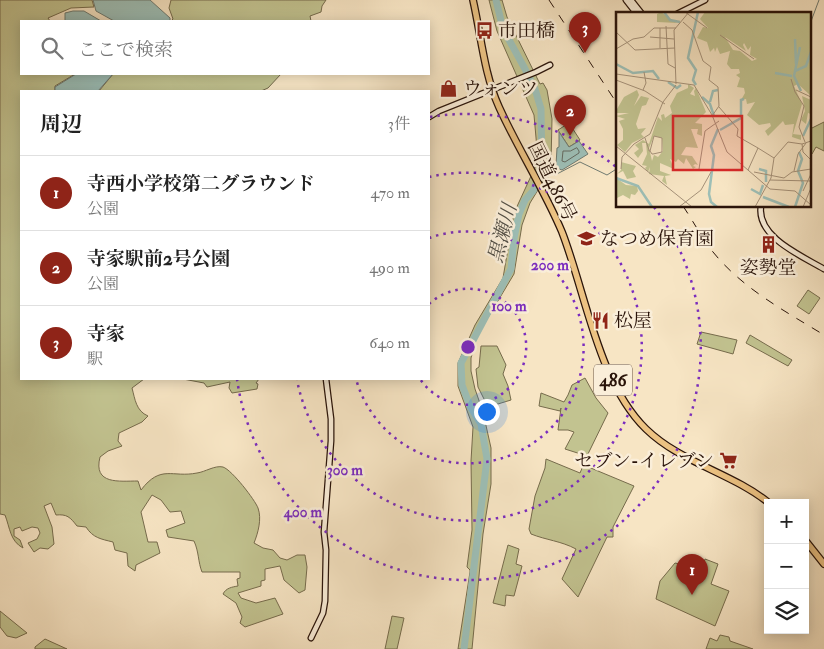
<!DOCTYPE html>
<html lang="ja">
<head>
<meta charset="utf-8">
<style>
  body { margin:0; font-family:"IM FELL Double Pica","Noto Serif JP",serif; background:#f2f2f2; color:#222 }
  .controls { position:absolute; right:15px; bottom:15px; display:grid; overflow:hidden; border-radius:0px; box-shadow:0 2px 12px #0003 }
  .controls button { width:45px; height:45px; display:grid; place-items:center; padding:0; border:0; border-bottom:1px solid #e0e0e0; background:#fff; color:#222; font:25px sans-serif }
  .you { position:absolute; left:486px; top:411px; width:18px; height:18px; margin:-12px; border:4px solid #fff; border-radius:50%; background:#1a73e8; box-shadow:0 0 0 8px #1a73e833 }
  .badge { display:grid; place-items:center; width:32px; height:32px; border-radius:50%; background:#8f2418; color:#fff; font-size:16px; font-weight:700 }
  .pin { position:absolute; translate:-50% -41px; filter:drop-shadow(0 1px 2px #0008) }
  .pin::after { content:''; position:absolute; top:26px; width:18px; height:15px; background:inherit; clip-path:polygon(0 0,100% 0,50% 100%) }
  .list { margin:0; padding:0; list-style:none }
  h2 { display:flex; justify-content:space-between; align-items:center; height:65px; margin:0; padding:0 20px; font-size:21px }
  h2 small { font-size:16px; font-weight:400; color:#767676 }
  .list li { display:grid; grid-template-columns:32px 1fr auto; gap:15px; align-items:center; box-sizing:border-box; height:75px; padding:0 20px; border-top:1px solid #e0e0e0 }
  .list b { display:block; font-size:19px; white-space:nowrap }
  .list p { margin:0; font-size:16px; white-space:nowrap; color:#767676 }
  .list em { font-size:16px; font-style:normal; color:#767676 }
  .icon { flex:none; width:28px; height:28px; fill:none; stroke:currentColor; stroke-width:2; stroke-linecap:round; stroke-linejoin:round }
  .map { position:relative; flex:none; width:824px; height:649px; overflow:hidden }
  .search { position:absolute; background:#fff; box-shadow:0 2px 12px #0003; left:20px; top:20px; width:410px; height:55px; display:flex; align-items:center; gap:12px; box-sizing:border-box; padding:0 18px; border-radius:0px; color:#767676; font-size:19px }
  .panel { position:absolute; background:#fff; box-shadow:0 2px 12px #0003; left:20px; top:90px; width:410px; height:290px; border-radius:0px }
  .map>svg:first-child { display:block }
  .green { fill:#c2c390; stroke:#766b4c }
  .water { fill:#9dbfb7; stroke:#6f7a71 }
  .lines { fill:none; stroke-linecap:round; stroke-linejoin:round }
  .shore { stroke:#636960; stroke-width:1 }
  .stream { stroke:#6f7a71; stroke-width:1 }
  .river { stroke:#9dbfb7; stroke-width:7 }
  .secondary-casing { stroke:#291309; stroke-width:7 }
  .highway-casing { stroke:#291309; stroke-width:8 }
  .secondary { stroke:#faeed9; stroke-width:4.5 }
  .highway { stroke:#ecc282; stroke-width:5.5 }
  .rail { stroke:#291309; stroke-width:1; stroke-dasharray:9 9; stroke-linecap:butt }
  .ring { fill:none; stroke:#7b2cbf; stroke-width:2.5; stroke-dasharray:2.5 5 }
  .labels { text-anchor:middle; stroke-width:5; stroke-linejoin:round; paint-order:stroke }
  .shield { fill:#faeed9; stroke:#685547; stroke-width:1 }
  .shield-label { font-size:18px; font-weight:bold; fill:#291309 }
  .poi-label { font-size:19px; fill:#291309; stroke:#faeed9; text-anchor:start }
  .street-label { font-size:19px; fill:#291309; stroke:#faeed9 }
  .water-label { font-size:20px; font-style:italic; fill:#524f46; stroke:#faeed9 }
  .inset-river { fill:none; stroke:#9dbfb7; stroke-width:2.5 }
  .inset-road { fill:none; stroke:#a59179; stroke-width:1 }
  .view { fill:#d62828; fill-opacity:0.15; stroke:#d62828; stroke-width:2.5 }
  .inset-edge { fill:none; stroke:#291309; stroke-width:2.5 }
  .centre { fill:#7b2cbf; stroke:#faeed9; stroke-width:2.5 }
  .ring-label { font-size:15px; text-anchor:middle; font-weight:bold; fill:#7b2cbf; stroke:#faeed9; stroke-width:5; stroke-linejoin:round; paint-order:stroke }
</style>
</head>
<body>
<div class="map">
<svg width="824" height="649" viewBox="0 0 824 649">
  <rect width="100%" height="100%" fill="#f7e5c4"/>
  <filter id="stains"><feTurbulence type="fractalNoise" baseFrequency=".004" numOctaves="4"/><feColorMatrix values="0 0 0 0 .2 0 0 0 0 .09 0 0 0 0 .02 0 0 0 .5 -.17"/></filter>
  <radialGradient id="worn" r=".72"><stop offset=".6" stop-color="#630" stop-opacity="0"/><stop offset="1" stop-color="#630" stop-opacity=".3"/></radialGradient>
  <g class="green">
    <path d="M0,0H92L94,7L71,8L48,18L50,21H21V74H75L55,86V91H21V379H144L132,388C135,399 136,411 148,416L142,422L119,433L118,441L122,446L108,451L100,457C93,485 119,481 138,481L141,490C161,464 172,478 197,473C205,472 215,465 223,467C232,470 255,500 258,508C262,519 258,533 254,543L263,548L273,550L280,558L287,560L297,555H305L307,567L305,590L299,593L284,580L280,566L265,569V580L261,581V586L238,593L241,598L256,603L275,598L283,614L245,627L240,623L242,617L236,603L223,594C226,588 232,587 238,586L237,579L240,578V572H202C198,562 199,552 194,541L168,537L166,530L185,523L181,511L170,512L161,500L152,495L141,512L148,542H157L160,553L136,565L135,571L128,566L127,553L115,550L113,542C101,539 93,538 86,527L77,526C70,517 67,514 56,515L51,503L44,506L52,527L54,544L48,549L40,548L34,552L28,543L37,539L40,533L38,528L32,527L22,531L20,527L14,529V536L20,540L23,548C10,541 10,528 5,515L0,514Z"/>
    <path d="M171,0H326L322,6L321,12L310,16L311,21H171L173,19L169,8Z"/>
    <path d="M489,0H502L507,17L540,84L543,83L547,90L552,119L551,163L549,172L530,203L522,225L514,274L477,336L471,358V371L475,389L483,412L491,448V484L483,534L472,649H458L470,572V570L467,567L472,530L471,461L473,427L458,386V363L475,325L503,278L514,213L537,163V149L534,115L497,31Z"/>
    <path d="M113,74H281L268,88L261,91H99Z"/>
    <path d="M824,122V151L816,147L812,154L810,152V129Z"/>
    <path d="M569,123L580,140L569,147L558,130Z"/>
    <path d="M808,290L820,298L809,314L797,306Z"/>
    <path d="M701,332L737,340L733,354L697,344Z"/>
    <path d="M750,335L792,360L788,366L746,343Z"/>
    <path d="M481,346H497L506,365L503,374L508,386L511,400L488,407L478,387L476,369L479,367Z"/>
    <path d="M585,378L596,398L608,413L587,456L565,449L574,432L568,430H558L561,408L560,411L539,406L541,393L564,402L568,395L572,385Z"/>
    <path d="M183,379H259L256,383L258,384L257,389L232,393L229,388L230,382L207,387L204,383Z"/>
    <path d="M546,459L580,473L583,466H586L634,486L613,527V537H607L578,597L562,579L576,549C561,541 546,540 531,534L529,529L535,496L545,468Z"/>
    <path d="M508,545L519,549L516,564L522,566L514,596L506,595L505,606L493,603Z"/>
    <path d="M705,559L718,564L711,584L729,591L715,626L656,599L660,581L675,563L702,569Z"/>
    <path d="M0,611L27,633L16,638L7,636L0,627Z"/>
    <path d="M392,616L404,618L397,649H385Z"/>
    <path d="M720,635L729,637L730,641L753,649H706L710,638L717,641Z"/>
    <path d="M45,639L67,649H35V647Z"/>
  </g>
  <g class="water">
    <path d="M93,0H150L170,18V21H114L96,11Z"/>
    <path d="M73,11H84L101,21H65V13Z"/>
    <path d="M76,74H113L98,91H55V87Z"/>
    <path d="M559,132L569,147L579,141L588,154L562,170L554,167L556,165L557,148L559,147Z"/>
  </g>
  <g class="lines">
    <path class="shore" d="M577,148L579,151V153L565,162L562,161L563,151H570Z"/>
    <g class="stream">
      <path d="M810,24L819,0"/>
      <path d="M555,175L580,162L607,175L618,168"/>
      <path d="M539,179L548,178"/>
    </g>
    <path class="river" d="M464,649L487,459L481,424L470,406L462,385L461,363L511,269L514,238L519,214L525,200L533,191L542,170L541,109L535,89L525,69L503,29L496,0"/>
    <defs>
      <g id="secondary">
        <path d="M626,0L637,14"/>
        <path d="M631,0L642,14"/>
        <path d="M677,14L705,0"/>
        <path d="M429,117L439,111L536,72L550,65"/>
        <path d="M761,206C756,237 802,256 824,269"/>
        <path d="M311,638L323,613L325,601L326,550L324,532L331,441V419L326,379"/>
      </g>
      <g id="highway">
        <path d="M473,0C481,35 484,74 499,107C518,149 544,189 562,232C586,294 598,382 646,429C681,463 732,473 769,503"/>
        <path d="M805,540L824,564"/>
      </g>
    </defs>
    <use href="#secondary" class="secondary-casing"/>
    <use href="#highway" class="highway-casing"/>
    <use href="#secondary" class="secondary"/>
    <use href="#highway" class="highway"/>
    <g class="rail">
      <path d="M549,0L618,105"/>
      <path d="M683,206C693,221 702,238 713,252C743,289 785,311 824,335"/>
    </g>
  </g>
  <g class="ring">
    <path d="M429 304A58 58 0 1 1 420 379"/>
    <path d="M429 238A116 116 0 1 1 356 379"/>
    <path d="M429 177A174 174 0 1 1 297 380"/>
    <path d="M430 117A233 233 0 0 1 616 167M654 207A233 233 0 1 1 237 379"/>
  </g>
  <defs>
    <symbol id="bus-bare" viewBox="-9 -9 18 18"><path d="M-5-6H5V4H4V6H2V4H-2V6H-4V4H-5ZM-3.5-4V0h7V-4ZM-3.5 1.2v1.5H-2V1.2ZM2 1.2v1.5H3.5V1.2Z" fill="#8f2418" stroke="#faeed9" stroke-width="2.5" paint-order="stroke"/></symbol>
    <symbol id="shop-bare" viewBox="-9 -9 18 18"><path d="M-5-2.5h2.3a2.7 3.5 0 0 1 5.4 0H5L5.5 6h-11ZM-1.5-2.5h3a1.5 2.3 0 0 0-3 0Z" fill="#8f2418" stroke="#faeed9" stroke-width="2.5" paint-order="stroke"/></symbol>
    <symbol id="school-bare" viewBox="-9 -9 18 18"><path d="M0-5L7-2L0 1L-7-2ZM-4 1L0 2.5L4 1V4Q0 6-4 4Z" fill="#8f2418" stroke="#faeed9" stroke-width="2.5" paint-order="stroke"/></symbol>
    <symbol id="building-bare" viewBox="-9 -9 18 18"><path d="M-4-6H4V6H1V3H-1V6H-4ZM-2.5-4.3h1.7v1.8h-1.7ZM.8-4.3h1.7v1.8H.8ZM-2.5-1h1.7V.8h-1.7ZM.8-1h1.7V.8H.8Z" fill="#8f2418" stroke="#faeed9" stroke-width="2.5" paint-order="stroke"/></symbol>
    <symbol id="restaurant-bare" viewBox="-9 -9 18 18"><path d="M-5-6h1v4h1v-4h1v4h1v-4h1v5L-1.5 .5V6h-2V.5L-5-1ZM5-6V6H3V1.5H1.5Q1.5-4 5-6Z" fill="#8f2418" stroke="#faeed9" stroke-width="2.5" paint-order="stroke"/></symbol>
    <symbol id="supermarket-bare" viewBox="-9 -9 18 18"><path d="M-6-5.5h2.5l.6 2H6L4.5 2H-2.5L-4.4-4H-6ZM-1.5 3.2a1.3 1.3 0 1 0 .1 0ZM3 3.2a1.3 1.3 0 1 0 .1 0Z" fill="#8f2418" stroke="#faeed9" stroke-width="2.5" paint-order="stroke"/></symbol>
  </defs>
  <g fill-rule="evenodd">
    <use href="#bus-bare" x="472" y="18" width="25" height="25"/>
    <use href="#shop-bare" x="436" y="76" width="25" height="25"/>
    <use href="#school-bare" x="574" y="226" width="25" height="25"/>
    <use href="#building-bare" x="756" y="232" width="25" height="25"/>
    <use href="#restaurant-bare" x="588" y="308" width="25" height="25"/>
    <use href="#supermarket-bare" x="716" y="448" width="25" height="25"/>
  </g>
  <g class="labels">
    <rect class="shield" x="594" y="364.5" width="38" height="31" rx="4"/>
    <g class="shield-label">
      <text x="613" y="386">486</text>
    </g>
    <g class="poi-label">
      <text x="498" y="37">市田橋</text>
      <text x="463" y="95">ウォンツ</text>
      <text x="600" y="245">なつめ保育園</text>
      <text x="768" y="274" text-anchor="middle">姿勢堂</text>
      <text x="614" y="327">松屋</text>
      <text x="714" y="467" text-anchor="end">セブン-イレブン</text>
    </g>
    <g class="street-label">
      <text transform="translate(553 181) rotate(64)" y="7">国道486号</text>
    </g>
    <g class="water-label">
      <text transform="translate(502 233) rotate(-75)" y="7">黒瀬川</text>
    </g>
  </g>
  <g transform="translate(616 12)">
    <rect width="195" height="195" fill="#f7e5c4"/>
    <path d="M45,0L59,10L62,11L41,10V2ZM89,0H195V84L182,72L178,74L186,92L177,122L185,123V128L176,125L178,112L169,113L167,109L152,124L149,119L155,114L154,111L143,113L131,103L139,90L131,92L130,87L125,88L129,81L128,76L121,75L124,66L120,63L124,61L123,57H115L111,52L114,39L104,42L101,35L99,40L98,36L94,40L91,30L81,26L87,15L92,16L84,7ZM109,25L130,39L127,33L128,31L132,38L135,34L134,43L141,47L136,49L124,39L117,38ZM72,72L78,76L74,82L79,84L78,79L80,76L90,100L79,111L86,112V124L81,122L82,117H75L82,136L70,135L65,143L76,144L82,153L79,152L77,154L80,155L77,157L70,146L68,152L62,147L60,150L54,147L58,157L44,151V159L55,163L49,164L51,173L46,169L48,164L33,162L34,155L32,160L29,156L31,154L26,153L31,142L30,131H26L27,139L22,146L18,141L23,137L19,133L27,128L33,132L42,105L46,109L45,103L48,102L49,106L56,101L54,94L61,81L72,76ZM38,124L46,126L47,139L42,145L38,143L36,149L33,136ZM21,78L23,83L18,94L25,84L33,86L30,93L26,94L20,112L22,117L30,116L25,122L28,125L16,131L9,140L1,133L7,128V117L3,109L9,107L0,104L13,101H0L1,97L8,85ZM186,84L195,88V102L192,101L190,112L185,108L189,99ZM5,150L20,154L17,159L20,165L11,167L7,159L1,162L5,158ZM0,166L10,173L21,174L22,179L19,183L15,182L14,187L7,183L1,186Z" fill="#c2c390" fill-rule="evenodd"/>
    <path class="inset-river" d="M48,0L54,8L64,10M179,27L180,52M184,35L178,64L185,79M0,52L17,61L37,59L43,67M179,59L190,54L195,40M159,61L176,64M52,70L61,76L65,73M80,73L77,68L80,58L72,46L82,0M86,85L94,92L98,104M94,90L97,79L102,78M104,118L125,106V88L128,87M187,124L195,107M143,157L150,159V170M0,166L22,174L36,195M135,177L144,182L147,173M147,185L173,195M101,195L95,190L93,182L98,143L95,134L102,117M179,195L187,171L182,159L186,147L183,140"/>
    <path class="inset-road" d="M69,0L91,16M67,10L76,18L87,49L95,55L93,68L102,75L103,94L96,104M50,14L52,52L59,56M44,16V36M0,20L19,38L59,36M104,23L138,47M34,25L58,27M0,37L17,27L28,25L38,16H60M0,62L78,73L96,103L111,140L154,177L179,179L195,193M175,67L179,80L188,94L183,115L189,130M0,68L29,79L49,92M60,72L58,18L73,0M27,78L30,71L28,60M180,78L195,85M103,95L122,117M122,117L121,124L142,136M29,126L33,138V139H34L36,142H37L46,140V126L38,124L34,139M186,132L187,140L195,148M0,134L76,195M5,157L6,145L18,132L34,122L47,90L60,73M83,157L89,119L103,109M132,158L142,136L158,146M178,159L182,142L190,131M138,160L168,166L176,160L195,157M154,168L195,169M187,179L195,162M63,195L85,178L95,160M139,195L155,166L158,146L172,130L186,132L195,129M187,195L195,176"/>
    <path class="view" d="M57,104H126V158H57Z"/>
    <rect width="195" height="195" class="inset-edge"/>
  </g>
  <circle cx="468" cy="347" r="8" class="centre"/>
  <g class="ring-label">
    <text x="550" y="270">200 m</text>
    <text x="509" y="311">100 m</text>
    <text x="345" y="475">300 m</text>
    <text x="303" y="517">400 m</text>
  </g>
  <rect width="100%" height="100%" filter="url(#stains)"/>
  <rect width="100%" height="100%" fill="url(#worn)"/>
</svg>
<div class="controls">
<button>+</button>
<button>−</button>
<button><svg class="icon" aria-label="layers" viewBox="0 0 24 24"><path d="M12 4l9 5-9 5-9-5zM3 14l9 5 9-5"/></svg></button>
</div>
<div class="you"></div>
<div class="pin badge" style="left:692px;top:595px">1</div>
<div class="pin badge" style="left:570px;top:136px">2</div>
<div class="pin badge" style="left:585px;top:53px">3</div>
<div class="search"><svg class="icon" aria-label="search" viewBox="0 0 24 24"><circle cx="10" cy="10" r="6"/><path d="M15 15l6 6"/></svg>ここで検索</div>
<section class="panel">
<h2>周辺<small>3件</small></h2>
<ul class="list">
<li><span class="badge">1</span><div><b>寺西小学校第二グラウンド</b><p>公園</p></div><em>470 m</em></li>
<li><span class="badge">2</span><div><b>寺家駅前2号公園</b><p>公園</p></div><em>490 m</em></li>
<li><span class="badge">3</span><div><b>寺家</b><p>駅</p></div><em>640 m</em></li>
</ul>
</section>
</div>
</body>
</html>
